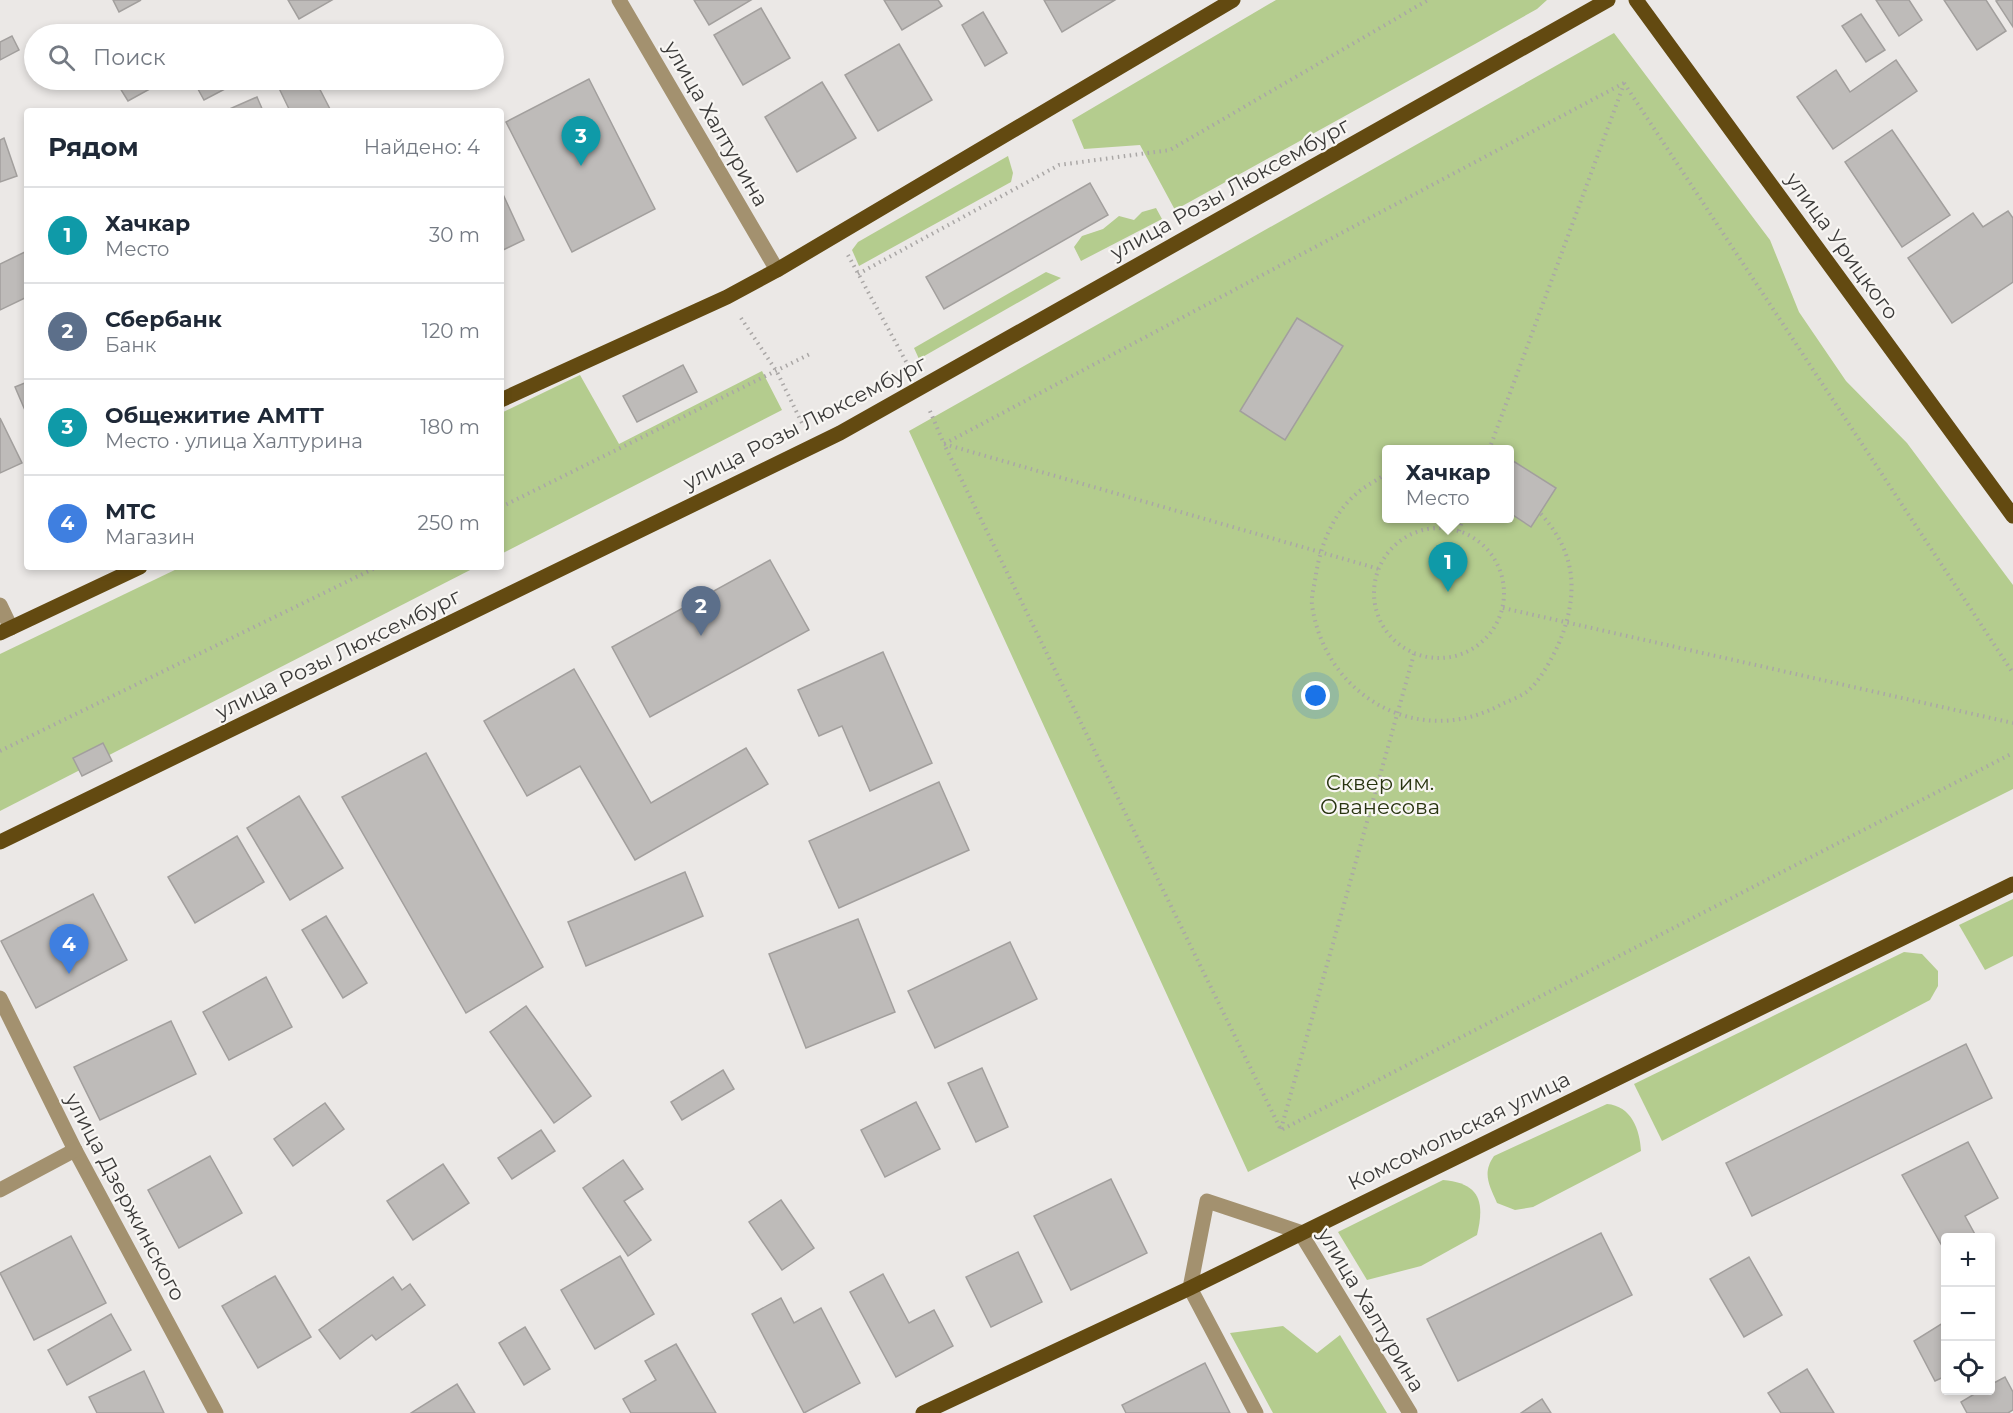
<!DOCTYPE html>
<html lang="ru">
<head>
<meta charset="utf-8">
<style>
  body { margin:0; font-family:Montserrat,sans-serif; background:#f6f6f7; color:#1f2937 }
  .controls { position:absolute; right:18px; bottom:18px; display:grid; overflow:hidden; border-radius:6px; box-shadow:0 3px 9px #0003 }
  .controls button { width:54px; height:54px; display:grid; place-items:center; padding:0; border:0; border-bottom:2px solid #e0e1e3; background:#fff; color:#1f2937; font:30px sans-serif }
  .you { position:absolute; left:1316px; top:696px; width:21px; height:21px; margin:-15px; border:4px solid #fff; border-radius:50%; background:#1a73e8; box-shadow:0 0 0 9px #1a73e833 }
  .badge { display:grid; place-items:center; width:39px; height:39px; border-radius:50%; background:#37778b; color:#fff; font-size:20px; font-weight:700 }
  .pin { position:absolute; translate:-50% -50px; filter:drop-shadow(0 2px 3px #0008) }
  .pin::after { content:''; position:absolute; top:32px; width:21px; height:18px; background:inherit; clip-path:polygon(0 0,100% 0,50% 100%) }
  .popup { position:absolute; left:1382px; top:445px; width:132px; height:78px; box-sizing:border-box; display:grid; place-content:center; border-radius:6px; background:#fff; filter:drop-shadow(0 2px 4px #0005); font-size:20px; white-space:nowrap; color:#747a83 }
  .popup b { font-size:22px; color:#1f2937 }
  .popup::after { content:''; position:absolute; left:50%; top:100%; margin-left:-12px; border:12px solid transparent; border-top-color:#fff }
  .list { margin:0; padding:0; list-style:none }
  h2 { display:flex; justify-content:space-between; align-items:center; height:78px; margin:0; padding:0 24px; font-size:26px }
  h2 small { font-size:20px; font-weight:400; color:#747a83 }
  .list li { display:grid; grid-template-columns:39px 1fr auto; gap:18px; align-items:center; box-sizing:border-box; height:96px; padding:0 24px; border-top:2px solid #e0e1e3 }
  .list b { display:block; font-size:22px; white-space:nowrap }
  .list p { margin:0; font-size:20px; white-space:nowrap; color:#747a83 }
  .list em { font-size:20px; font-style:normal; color:#747a83 }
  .icon { flex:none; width:33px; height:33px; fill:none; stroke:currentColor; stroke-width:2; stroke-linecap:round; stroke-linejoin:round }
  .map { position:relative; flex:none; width:2013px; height:1413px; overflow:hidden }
  .search { position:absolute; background:#fff; box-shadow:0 3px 9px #0003; left:24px; top:24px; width:480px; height:66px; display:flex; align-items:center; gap:15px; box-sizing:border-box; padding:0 21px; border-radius:33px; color:#747a83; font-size:22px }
  .panel { position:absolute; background:#fff; box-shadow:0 3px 9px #0003; left:24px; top:108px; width:480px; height:462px; border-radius:6px }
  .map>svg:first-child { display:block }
  .green { fill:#b4cc8e; fill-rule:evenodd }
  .building { fill:#bebbb9; stroke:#a29f9d; stroke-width:1.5 }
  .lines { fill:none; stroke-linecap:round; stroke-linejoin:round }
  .path { stroke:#aaa7a6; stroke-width:4; stroke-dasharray:1.5 4.5; stroke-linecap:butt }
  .minor { stroke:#a3916f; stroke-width:15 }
  .major { stroke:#634a11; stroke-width:15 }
  .labels { text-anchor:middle; stroke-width:4.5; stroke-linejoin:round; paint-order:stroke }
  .street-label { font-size:21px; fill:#3b3a39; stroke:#f8f6f3 }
  .park-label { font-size:21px; fill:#283410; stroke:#f8f6f3 }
</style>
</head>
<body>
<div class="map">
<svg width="2013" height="1413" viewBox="0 0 2013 1413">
  <rect width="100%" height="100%" fill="#ebe8e6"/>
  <g class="green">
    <path d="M1276,0H1547L1537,9L1475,44L1175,210L1140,145L1084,149L1072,120Z"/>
    <path d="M1614,33L1770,240L1799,312L1846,381L1907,443L2013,585V789L1248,1172L909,431ZM1386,450H1510V518H1386Z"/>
    <path d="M1008,156L1013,173L1011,182L859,266L852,250L858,242Z"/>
    <path d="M1156,208L1162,219L1081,261L1074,247L1082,236L1103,229L1119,216L1134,220L1142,212Z"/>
    <path d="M1046,272L1061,278L919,359L914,348Z"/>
    <path d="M762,371L782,410L501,554V413L580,375L619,444Z"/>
    <path d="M181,567H476L0,811V654Z"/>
    <path d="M2013,899V956L1985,970L1959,925Z"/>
    <path d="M1904,952L1922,954L1938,971V986L1930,1000L1662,1141L1634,1084Z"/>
    <path d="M1607,1104C1631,1106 1640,1129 1641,1151L1533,1207L1515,1210L1497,1203C1489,1185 1482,1173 1494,1156Z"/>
    <path d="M1443,1180C1480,1183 1485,1202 1477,1235L1421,1266L1367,1280L1338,1232Z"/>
    <path d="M1283,1326L1317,1353L1340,1335L1387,1413H1273L1230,1333Z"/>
  </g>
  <g class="building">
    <path d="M113,0H141L119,12Z"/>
    <path d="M288,0H332L299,19Z"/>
    <path d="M694,0H751L709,25Z"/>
    <path d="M884,0H938L942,6L902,30Z"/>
    <path d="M1044,0H1115L1062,32Z"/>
    <path d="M1876,0H1909L1922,20L1899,36Z"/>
    <path d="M1944,0H1986L2006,31L1977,50Z"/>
    <path d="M1999,0H2013V27L1996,1Z"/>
    <path d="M761,8L790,58L743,85L714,35Z"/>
    <path d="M983,12L1007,53L985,66L962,25Z"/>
    <path d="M1861,14L1885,50L1866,62L1842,26Z"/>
    <path d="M12,36L19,50L0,60V42Z"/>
    <path d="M899,44L932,100L878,131L845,75Z"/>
    <path d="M1896,60L1917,91L1833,149L1797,97L1836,70L1850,92Z"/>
    <path d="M589,79L655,209L572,252L506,122Z"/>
    <path d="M115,80H166L128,101Z"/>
    <path d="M193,80H242L204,100Z"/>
    <path d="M282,80H315L331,111H290L276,82Z"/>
    <path d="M822,82L856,138L797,172L765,117Z"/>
    <path d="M257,97L263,111H225Z"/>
    <path d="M1892,130L1950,215L1902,247L1845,162Z"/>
    <path d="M4,138L17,176L0,182V140Z"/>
    <path d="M1090,183L1108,215L944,309L926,277Z"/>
    <path d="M501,190L524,240L501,251Z"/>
    <path d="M2008,211L2013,218V282L1952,323L1908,258L1973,213L1983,227Z"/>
    <path d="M27,251V297L0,310V264Z"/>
    <path d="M1297,318L1343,346L1285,440L1240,411Z"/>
    <path d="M683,365L697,392L637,422L623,396Z"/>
    <path d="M27,382V415L15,387Z"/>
    <path d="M0,418L22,463L0,473Z"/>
    <path d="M1510,459L1556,488L1531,527L1510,513Z"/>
    <path d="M770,560L809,630L650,717L612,647Z"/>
    <path d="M883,652L932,763L870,791L842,726L819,736L798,690Z"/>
    <path d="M574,669L651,803L746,748L768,784L635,860L580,766L527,796L484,721Z"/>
    <path d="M103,743L112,761L82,776L73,758Z"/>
    <path d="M426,753L543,967L466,1013L342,797Z"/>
    <path d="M939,782L969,850L839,908L809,841Z"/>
    <path d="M299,796L343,868L290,900L247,828Z"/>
    <path d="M237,836L264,882L195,923L168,877Z"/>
    <path d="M685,872L703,916L586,966L568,922Z"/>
    <path d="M93,894L127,960L36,1008L1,941Z"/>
    <path d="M326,916L367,983L343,998L302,930Z"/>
    <path d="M858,919L895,1012L806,1048L769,954Z"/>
    <path d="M1010,942L1037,999L935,1048L908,991Z"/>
    <path d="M266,977L292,1027L229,1060L203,1012Z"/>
    <path d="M526,1006L591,1096L554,1123L490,1032Z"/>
    <path d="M171,1021L196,1074L100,1120L74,1067Z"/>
    <path d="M1966,1044L1992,1098L1752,1216L1726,1163Z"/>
    <path d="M982,1068L1008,1127L976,1142L948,1083Z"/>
    <path d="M723,1070L734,1089L682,1120L671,1102Z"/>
    <path d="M916,1102L940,1149L885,1177L861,1130Z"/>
    <path d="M325,1103L344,1129L293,1166L274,1139Z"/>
    <path d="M541,1130L555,1151L512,1179L498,1158Z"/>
    <path d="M1968,1142L1998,1198L1965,1216L1977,1238H1946V1253L1902,1175Z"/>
    <path d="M210,1156L242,1213L179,1248L148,1190Z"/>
    <path d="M623,1160L643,1189L624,1201L651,1240L628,1256L583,1188Z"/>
    <path d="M443,1164L469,1203L413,1240L387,1201Z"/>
    <path d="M1111,1179L1147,1253L1071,1290L1034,1216Z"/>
    <path d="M781,1200L814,1248L782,1270L749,1222Z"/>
    <path d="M1601,1233L1632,1295L1458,1381L1427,1319Z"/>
    <path d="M71,1236L106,1303L34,1340L0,1273Z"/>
    <path d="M1018,1252L1042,1302L991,1327L966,1277Z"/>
    <path d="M620,1256L654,1314L595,1349L561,1290Z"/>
    <path d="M1749,1257L1782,1315L1744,1337L1710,1279Z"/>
    <path d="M883,1274L909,1323L934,1310L953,1346L896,1377L850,1292Z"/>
    <path d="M275,1276L311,1337L258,1368L222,1306Z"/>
    <path d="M393,1277L402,1290L410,1284L425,1305L376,1340L372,1335L340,1359L319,1330Z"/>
    <path d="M781,1298L794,1323L821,1308L860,1383L804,1413L752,1314Z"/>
    <path d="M111,1314L131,1350L67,1385L48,1350Z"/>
    <path d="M1946,1321V1376L1935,1381L1914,1341Z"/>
    <path d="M525,1327L550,1369L524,1385L499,1343Z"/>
    <path d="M676,1344L716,1413H631L623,1399L656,1380L645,1361Z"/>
    <path d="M1205,1363L1230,1413H1126L1122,1405Z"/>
    <path d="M1807,1369L1834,1413H1781L1768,1393Z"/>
    <path d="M144,1371L164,1413H97L89,1397Z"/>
    <path d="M2005,1377L2013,1392V1410L2008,1413H1967L1961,1402L1981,1390H1990V1385Z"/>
    <path d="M457,1384L475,1413H411Z"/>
    <path d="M1542,1399L1551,1413H1521Z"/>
  </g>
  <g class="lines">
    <g class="path">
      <path d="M1624,83L944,444L1281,1130L2013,753"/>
      <path d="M1624,83L2013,673"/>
      <path d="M848,255L909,367"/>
      <path d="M858,274L1059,165L1170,150L1428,0"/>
      <path d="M741,318L777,372L803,425"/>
      <path d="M930,411L944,444L1379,569"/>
      <path d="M1489,450L1624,84"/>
      <path d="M1386,474C1377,480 1365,486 1356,494C1333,514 1321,544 1316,574C1315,583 1311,595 1312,605C1325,697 1420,750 1502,704C1511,700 1523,696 1530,689C1543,677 1559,646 1564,630C1579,584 1572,548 1540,513"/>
      <path d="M501,507L810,354"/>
      <circle cx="1439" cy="593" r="65"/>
      <path d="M1459,531L1463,518"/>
      <path d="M1503,608L2013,723"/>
      <path d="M0,751L377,567"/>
      <path d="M1281,1129L1414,654"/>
    </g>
    <g class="minor">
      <path d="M619,0L777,270"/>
      <path d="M0,605L11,628"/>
      <path d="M0,998L75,1150L216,1413"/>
      <path d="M0,1190L75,1150"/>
      <path d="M1256,1413L1190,1288L1207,1201L1300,1232L1410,1413"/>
    </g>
    <g class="major">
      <path d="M1636,0L2013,516"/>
      <path d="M501,400L727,297L777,270L1233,0"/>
      <path d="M0,633L140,567"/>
      <path d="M0,842L840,433L1608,0"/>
      <path d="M923,1413L1190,1288L2013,884"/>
    </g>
  </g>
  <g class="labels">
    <g class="street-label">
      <text transform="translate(716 124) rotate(60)" y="7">улица Халтурина</text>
      <text transform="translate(1230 189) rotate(-29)" y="7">улица Розы Люксембург</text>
      <text transform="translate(1842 246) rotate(54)" y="7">улица Урицкого</text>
      <text transform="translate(805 423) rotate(-27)" y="7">улица Розы Люксембург</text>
      <text transform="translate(338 654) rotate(-26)" y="7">улица Розы Люксембург</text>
      <text transform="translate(1459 1131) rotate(-26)" y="7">Комсомольская улица</text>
      <text transform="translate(125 1197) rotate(62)" y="7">улица Дзержинского</text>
      <text transform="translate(1371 1310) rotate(59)" y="7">улица Халтурина</text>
    </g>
    <g class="park-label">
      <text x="1380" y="790">Сквер им.<tspan x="1380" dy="24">Ованесова</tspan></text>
    </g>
  </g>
</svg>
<div class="controls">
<button>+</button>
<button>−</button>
<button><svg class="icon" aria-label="locate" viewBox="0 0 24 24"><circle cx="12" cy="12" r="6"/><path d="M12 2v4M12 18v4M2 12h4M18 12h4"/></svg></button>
</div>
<div class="you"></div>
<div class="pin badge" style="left:1448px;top:592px;background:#0f9aa8">1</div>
<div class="popup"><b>Хачкар</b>Место</div>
<div class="pin badge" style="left:701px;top:636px;background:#5c6f8a">2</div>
<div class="pin badge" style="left:581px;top:166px;background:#0f9aa8">3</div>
<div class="pin badge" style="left:69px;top:974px;background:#3f7fe0">4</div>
<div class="search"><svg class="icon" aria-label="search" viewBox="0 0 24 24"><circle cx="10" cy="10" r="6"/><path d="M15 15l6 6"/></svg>Поиск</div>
<section class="panel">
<h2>Рядом<small>Найдено: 4</small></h2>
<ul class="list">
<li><span class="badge" style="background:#0f9aa8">1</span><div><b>Хачкар</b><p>Место</p></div><em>30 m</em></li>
<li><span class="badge" style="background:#5c6f8a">2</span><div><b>Сбербанк</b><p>Банк</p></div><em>120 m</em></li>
<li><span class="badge" style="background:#0f9aa8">3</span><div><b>Общежитие АМТТ</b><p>Место · улица Халтурина</p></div><em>180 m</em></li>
<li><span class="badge" style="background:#3f7fe0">4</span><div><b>МТС</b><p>Магазин</p></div><em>250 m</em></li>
</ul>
</section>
</div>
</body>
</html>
